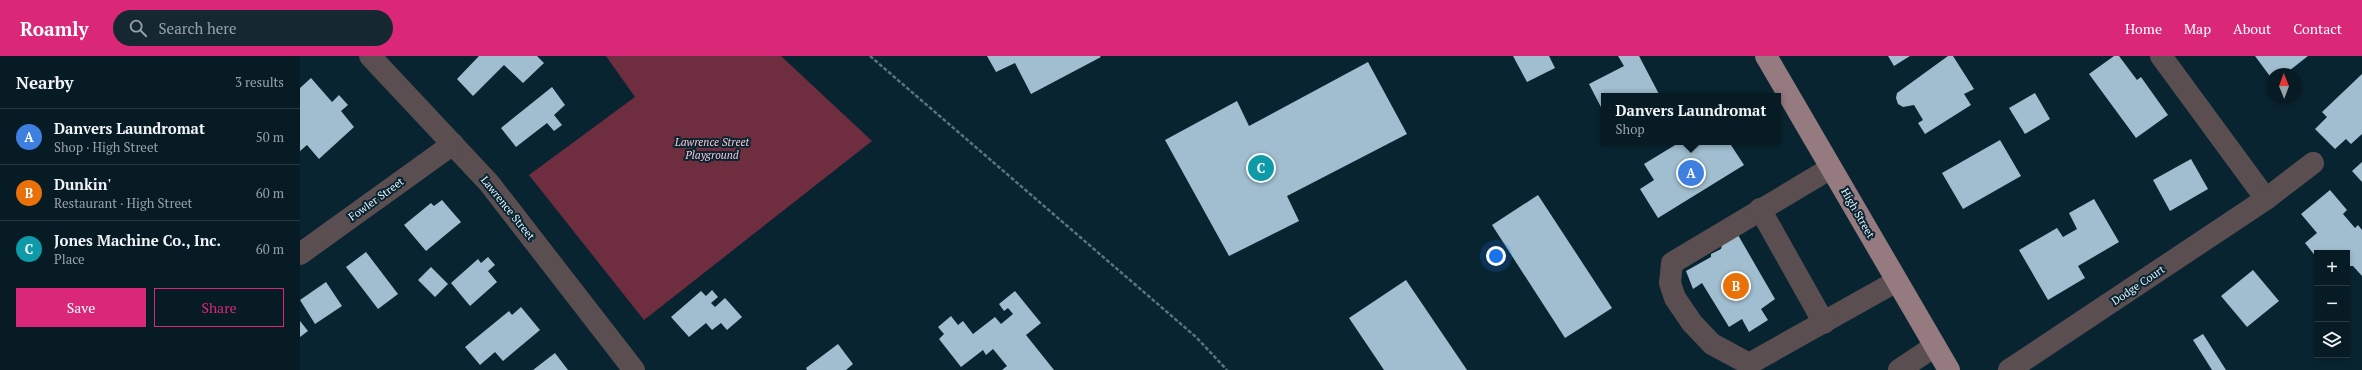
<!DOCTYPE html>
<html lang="en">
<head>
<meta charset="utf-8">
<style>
  body { margin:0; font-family:"PT Serif",serif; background:#152832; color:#f1f3f6 }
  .controls { position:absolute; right:12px; bottom:12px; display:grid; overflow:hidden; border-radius:0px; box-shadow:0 2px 6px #0003 }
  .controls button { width:36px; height:36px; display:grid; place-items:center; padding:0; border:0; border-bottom:1px solid #283942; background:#071b25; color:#f1f3f6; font:20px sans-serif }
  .compass { position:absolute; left:1966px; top:12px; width:36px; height:36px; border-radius:50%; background:#071b25; box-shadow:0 2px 6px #0003; rotate:359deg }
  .you { position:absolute; left:1196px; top:200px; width:14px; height:14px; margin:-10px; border:3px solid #fff; border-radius:50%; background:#1a73e8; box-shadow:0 0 0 6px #1a73e833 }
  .badge { display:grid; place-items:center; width:26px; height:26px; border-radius:50%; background:#db2777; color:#fff; font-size:13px; font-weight:700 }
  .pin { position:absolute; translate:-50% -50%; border:2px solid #fff; box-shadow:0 1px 4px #0006 }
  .popup { position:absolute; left:1301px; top:37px; width:180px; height:52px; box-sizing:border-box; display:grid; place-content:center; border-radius:0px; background:#071b25; filter:drop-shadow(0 1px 3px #0005); font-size:13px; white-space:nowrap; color:#98a1a7 }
  .popup b { font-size:15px; color:#f1f3f6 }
  .popup::after { content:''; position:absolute; left:50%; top:100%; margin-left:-8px; border:8px solid transparent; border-top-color:#071b25 }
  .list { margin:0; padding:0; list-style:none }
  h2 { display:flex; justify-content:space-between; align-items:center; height:52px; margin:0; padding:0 16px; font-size:17px }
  h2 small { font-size:13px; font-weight:400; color:#98a1a7 }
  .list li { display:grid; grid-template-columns:26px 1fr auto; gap:12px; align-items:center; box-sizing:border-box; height:56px; padding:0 16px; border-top:1px solid #283942 }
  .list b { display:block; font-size:15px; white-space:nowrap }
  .list p { margin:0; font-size:13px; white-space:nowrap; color:#98a1a7 }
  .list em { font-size:13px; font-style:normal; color:#98a1a7 }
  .actions { display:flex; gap:8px; padding:12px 16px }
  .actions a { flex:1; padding:9px 0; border:1px solid #db2777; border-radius:0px; text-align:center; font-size:14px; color:#db2777 }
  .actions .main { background:#db2777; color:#fff }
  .icon { flex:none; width:22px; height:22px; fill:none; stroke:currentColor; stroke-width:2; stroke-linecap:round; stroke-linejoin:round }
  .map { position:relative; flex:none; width:2062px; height:314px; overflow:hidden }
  header { display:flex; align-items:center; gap:24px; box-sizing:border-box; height:56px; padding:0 20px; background:#db2777; color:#fff }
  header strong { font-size:19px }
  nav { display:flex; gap:22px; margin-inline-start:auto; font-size:14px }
  .search { width:280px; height:36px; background:#152832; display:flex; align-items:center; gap:10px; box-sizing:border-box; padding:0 14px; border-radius:22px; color:#98a1a7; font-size:15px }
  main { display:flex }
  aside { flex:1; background:#071b25 }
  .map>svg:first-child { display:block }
  .green { fill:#6e2e40 }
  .building { fill:#a0becf }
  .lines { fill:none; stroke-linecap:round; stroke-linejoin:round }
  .path { stroke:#5c737e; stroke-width:2.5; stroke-dasharray:4 2; stroke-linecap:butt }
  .minor { stroke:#5b4e50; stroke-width:22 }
  .major { stroke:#957a7f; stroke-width:22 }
  .labels { text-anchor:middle; stroke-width:4; stroke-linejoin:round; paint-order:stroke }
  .park-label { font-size:11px; font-style:italic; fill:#f9c4cf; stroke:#092431 }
  .street-label { font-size:11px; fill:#e3f2fb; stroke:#092431 }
</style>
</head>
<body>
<header>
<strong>Roamly</strong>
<div class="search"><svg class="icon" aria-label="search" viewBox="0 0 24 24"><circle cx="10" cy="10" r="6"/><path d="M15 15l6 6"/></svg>Search here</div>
<nav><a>Home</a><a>Map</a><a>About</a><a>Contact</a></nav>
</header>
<main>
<aside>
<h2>Nearby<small>3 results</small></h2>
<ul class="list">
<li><span class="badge" style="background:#3f7fe0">A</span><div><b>Danvers Laundromat</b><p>Shop · High Street</p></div><em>50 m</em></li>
<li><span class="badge" style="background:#e8710a">B</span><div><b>Dunkin'</b><p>Restaurant · High Street</p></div><em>60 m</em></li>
<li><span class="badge" style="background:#0f9aa8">C</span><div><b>Jones Machine Co., Inc.</b><p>Place</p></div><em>60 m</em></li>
</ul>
<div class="actions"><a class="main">Save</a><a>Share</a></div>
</aside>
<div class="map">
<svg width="2062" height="314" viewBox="0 0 2062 314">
  <rect width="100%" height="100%" fill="#092431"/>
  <path class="green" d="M306,0H481L572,85L344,264L229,119L335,41Z"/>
  <g class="building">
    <path d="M179,0H237L244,7L223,27L204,9L173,40L157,23Z"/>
    <path d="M687,0H800L801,1L731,38L715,7L696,16Z"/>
    <path d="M1213,0H1249L1255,12L1227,26Z"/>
    <path d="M1318,0H1339L1360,40H1304V57L1289,28L1324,10Z"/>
    <path d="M1588,0H1610L1594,10Z"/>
    <path d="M1648,0H1653L1674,33L1664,38L1671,49L1625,78L1618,67L1623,64L1614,49L1603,51L1598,48L1596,42L1597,37Z"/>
    <path d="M1814,0H1819L1837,24L1841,21L1868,59L1836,82L1789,18Z"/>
    <path d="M1955,0H2008L1985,18H1972V23Z"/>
    <path d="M1068,6L1107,78L987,140L999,165L929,200L865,84L937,45L949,70Z"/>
    <path d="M2062,18V78L2051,88L2046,83L2035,93L2015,73L2027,61L2022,56Z"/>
    <path d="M11,22L32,46L39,39L48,49L41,55L54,71L19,103L7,89L0,95V32Z"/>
    <path d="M252,31L265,49L254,59L262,69L254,75L247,67L216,91L201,72Z"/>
    <path d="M1735,37L1750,63L1725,78L1709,52Z"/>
    <path d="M1700,84L1721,120L1663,153L1642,117Z"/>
    <path d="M1380,86H1429L1444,109L1358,162L1340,133L1354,124L1344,108Z"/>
    <path d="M1891,103L1908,133L1870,155L1853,124Z"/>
    <path d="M2062,106V126L2052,115Z"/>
    <path d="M2030,134L2047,154L2043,158L2055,172L2058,169L2062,174V220L2053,210H2047V197H2017V202L2005,187L2017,177L2001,158Z"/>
    <path d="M1238,139L1312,252L1265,282L1192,169Z"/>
    <path d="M1794,143L1819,186L1778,210L1785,222L1748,244L1719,194L1757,172L1763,181L1777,173L1769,157Z"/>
    <path d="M142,144L161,166L126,195L104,169L131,147L134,150Z"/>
    <path d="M1438,179L1475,243L1461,253L1468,264L1449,276L1442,263L1429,271L1402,227L1393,233L1386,215L1411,201V198L1421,193L1422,189Z"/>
    <path d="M66,196L98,238L78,253L46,211Z"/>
    <path d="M188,201L195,209L188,215L197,226L170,250L151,227L178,203L181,207Z"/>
    <path d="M131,211L148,228L135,241L118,224Z"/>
    <path d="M1953,214L1979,245L1947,271L1921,240Z"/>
    <path d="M1106,224L1167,314H1084L1049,262Z"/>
    <path d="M26,226L42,250L15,268L0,244Z"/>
    <path d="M412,234L418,241L411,247L415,251L425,242L442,261L427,274L421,267L412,274L406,267L389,281L371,261L401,235L406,240Z"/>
    <path d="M715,235L741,267L726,279L754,314H702L707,310L693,293L686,299L683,294L661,311L639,283L644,278L638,271L651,260L658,269L663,265L673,278L695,261L701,268L713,258L708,252L704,255L699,248Z"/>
    <path d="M221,251L240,274L203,305L195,296L180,309L165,291L209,255L212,259Z"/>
    <path d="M0,265L8,275L0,281Z"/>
    <path d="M1903,278L1926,314H1912L1893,284Z"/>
    <path d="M538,288L553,308L546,314H507L506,312Z"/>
    <path d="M255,297L268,314H233Z"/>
  </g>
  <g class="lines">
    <path class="path" d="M570,0L896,281L927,314"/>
    <g class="minor">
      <path d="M70,0L189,127L334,314"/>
      <path d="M1861,0L1966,143"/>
      <path d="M1531,112L1372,207L1370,227L1375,242L1392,267L1412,288L1449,308L1597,225"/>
      <path d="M1460,153L1524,267"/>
      <path d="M0,198L153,88"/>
      <path d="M1599,314L1635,290"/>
      <path d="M1709,314L1966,143L2013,107"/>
    </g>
    <path class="major" d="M1466,0L1649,314"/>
  </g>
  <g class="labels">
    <g class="park-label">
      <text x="412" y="90">Lawrence Street<tspan x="412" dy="13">Playground</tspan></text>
    </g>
    <g class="street-label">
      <text transform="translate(76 143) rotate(-36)" y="4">Fowler Street</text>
      <text transform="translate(208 152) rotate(51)" y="4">Lawrence Street</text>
      <text transform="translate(1558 157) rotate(60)" y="4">High Street</text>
      <text transform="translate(1838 229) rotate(-34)" y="4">Dodge Court</text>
    </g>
  </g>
</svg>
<div class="controls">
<button>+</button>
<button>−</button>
<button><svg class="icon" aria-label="layers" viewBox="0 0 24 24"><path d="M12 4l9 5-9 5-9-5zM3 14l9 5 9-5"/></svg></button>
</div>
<svg class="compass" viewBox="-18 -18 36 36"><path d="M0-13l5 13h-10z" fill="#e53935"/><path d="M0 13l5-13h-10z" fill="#98a1a7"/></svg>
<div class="you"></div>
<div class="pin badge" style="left:1391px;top:117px;background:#3f7fe0">A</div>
<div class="popup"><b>Danvers Laundromat</b>Shop</div>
<div class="pin badge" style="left:1436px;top:230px;background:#e8710a">B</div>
<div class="pin badge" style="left:961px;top:112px;background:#0f9aa8">C</div>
</div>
</main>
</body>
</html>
